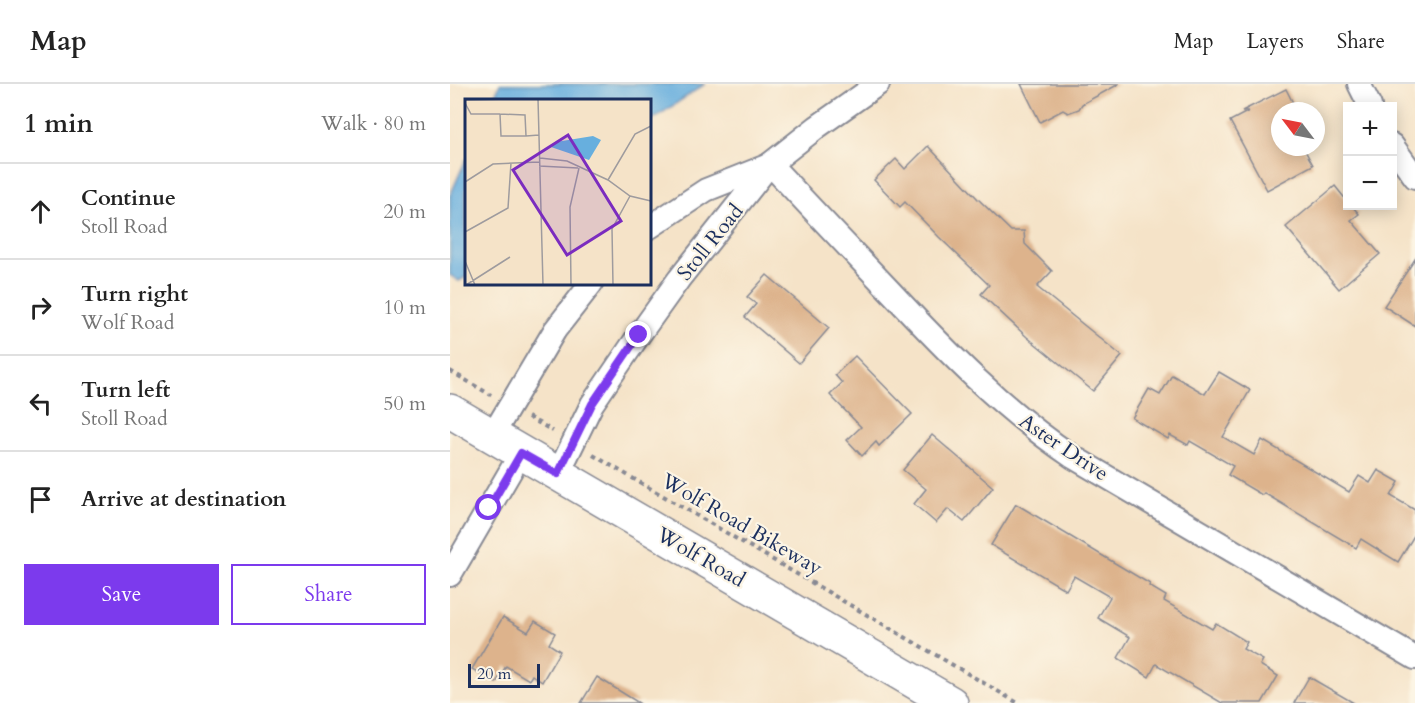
<!DOCTYPE html>
<html lang="en">
<head>
<meta charset="utf-8">
<style>
  body { margin:0; font-family:Cardo,serif; background:#f2f2f2; color:#222 }
  .controls { position:absolute; right:18px; top:18px; display:grid; overflow:hidden; border-radius:0px; box-shadow:0 3px 15px #0003 }
  .controls button { width:54px; height:54px; display:grid; place-items:center; padding:0; border:0; border-bottom:2px solid #e0e0e0; background:#fff; color:#222; font:30px sans-serif }
  .compass { position:absolute; left:821px; top:18px; width:54px; height:54px; border-radius:50%; background:#fff; box-shadow:0 3px 15px #0003; rotate:302deg }
  .scale { position:absolute; left:18px; bottom:15px; width:72px; box-sizing:border-box; padding-left:6px; border:3px solid #1b2f5e; border-top:0; font-size:16px; line-height:21px; white-space:nowrap; color:#1b2f5e; -webkit-text-stroke:4px #fcf5e5; paint-order:stroke }
  .stop { position:absolute; width:18px; height:18px; margin:-14px; border:4px solid #7c3aed; border-radius:50%; background:#fff }
  .stop.end { background:#7c3aed; border-color:#fff; box-shadow:0 2px 6px #0008 }
  .list { margin:0; padding:0; list-style:none }
  h2 { display:flex; justify-content:space-between; align-items:center; height:78px; margin:0; padding:0 24px; font-size:26px }
  h2 small { font-size:20px; font-weight:400; color:#767676 }
  .list li { display:grid; grid-template-columns:39px 1fr auto; gap:18px; align-items:center; box-sizing:border-box; height:96px; padding:0 24px; border-top:2px solid #e0e0e0 }
  .list b { display:block; font-size:22px; white-space:nowrap }
  .list p { margin:0; font-size:20px; white-space:nowrap; color:#767676 }
  .list em { font-size:20px; font-style:normal; color:#767676 }
  .actions { display:flex; gap:12px; padding:18px 24px }
  .actions a { flex:1; padding:14px 0; border:2px solid #7c3aed; border-radius:0px; text-align:center; font-size:21px; color:#7c3aed }
  .actions .main { background:#7c3aed; color:#fff }
  .icon { flex:none; width:33px; height:33px; fill:none; stroke:currentColor; stroke-width:2; stroke-linecap:round; stroke-linejoin:round }
  .map { position:relative; flex:none; width:965px; height:619px; overflow:hidden }
  header { display:flex; align-items:center; gap:36px; box-sizing:border-box; height:84px; padding:0 30px; background:#fff; border-bottom:2px solid #e0e0e0 }
  header strong { font-size:28px }
  nav { display:flex; gap:33px; margin-inline-start:auto; font-size:21px }
  main { display:flex }
  aside { flex:1; background:#fff }
  .map>svg:first-child { display:block }
  .water { fill:#67afde; stroke:#416f9e; stroke-width:1.5 }
  .building { fill:#ddb38c }
  .lines { fill:none; stroke-linecap:round; stroke-linejoin:round }
  .minor-casing { stroke:#888993; stroke-width:26 }
  .secondary-casing { stroke:#888993; stroke-width:36 }
  .path { stroke:#888993; stroke-width:4; stroke-dasharray:4.5 4.5; stroke-linecap:butt }
  .minor { stroke:#fff; stroke-width:22 }
  .secondary { stroke:#fff; stroke-width:33 }
  .route { stroke:#7c3aed; stroke-width:8 }
  .labels { text-anchor:middle; stroke-width:4.5; stroke-linejoin:round; paint-order:stroke }
  .street-label { font-size:21px; fill:#1b2f5e; stroke:#fcf5e5 }
  .inset-road { fill:none; stroke:#9e9b9e; stroke-width:1.5 }
  .view { fill:#7b2cbf; fill-opacity:0.15; stroke:#7b2cbf; stroke-width:3 }
  .inset-edge { fill:none; stroke:#1b2f5e; stroke-width:3 }
</style>
</head>
<body>
<header>
<strong>Map</strong>
<nav><a>Map</a><a>Layers</a><a>Share</a></nav>
</header>
<main>
<aside>
<h2>1 min<small>Walk · 80 m</small></h2>
<ul class="list">
<li><svg class="icon" aria-label="ahead" viewBox="0 0 24 24"><path d="M12 20V5M6 11l6-6 6 6"/></svg><div><b>Continue</b><p>Stoll Road</p></div><em>20 m</em></li>
<li><svg class="icon" aria-label="right" viewBox="0 0 24 24"><path d="M7 20v-9h11M14 6l5 5-5 5"/></svg><div><b>Turn right</b><p>Wolf Road</p></div><em>10 m</em></li>
<li><svg class="icon" aria-label="left" viewBox="0 0 24 24"><path d="M17 20v-9H6M10 6l-5 5 5 5"/></svg><div><b>Turn left</b><p>Stoll Road</p></div><em>50 m</em></li>
<li><svg class="icon" aria-label="arrive" viewBox="0 0 24 24"><path d="M6 21V4h12l-3 4 3 4H6"/></svg><div><b>Arrive at destination</b></div></li>
</ul>
<div class="actions"><a class="main">Save</a><a>Share</a></div>
</aside>
<div class="map">
<svg width="965" height="619" viewBox="0 0 965 619">
  <rect width="100%" height="100%" fill="#fcf5e5"/>
  <filter id="ink" filterUnits="userSpaceOnUse"><feTurbulence type="fractalNoise" baseFrequency=".0167" numOctaves="2"/><feDisplacementMap in="SourceGraphic" scale="12" xChannelSelector="R" yChannelSelector="G"/><feConvolveMatrix kernelMatrix="1 2 1 2 8 2 1 2 1" color-interpolation-filters="sRGB"/></filter>
  <filter id="wash" filterUnits="userSpaceOnUse"><feTurbulence type="fractalNoise" baseFrequency=".008" numOctaves="4" result="noise"/><feDisplacementMap in="SourceGraphic" scale="24" xChannelSelector="R" yChannelSelector="G"/><feGaussianBlur stdDeviation="1.35" result="paint"/><feColorMatrix in="noise" values="0 0 0 0 0 0 0 0 0 0 0 0 0 0 0 0 0 1.4 0 .05"/><feComposite in="paint" operator="in"/></filter>
  <g filter="url(#wash)">
    <rect width="100%" height="100%" fill="#f5e3c8"/>
    <g class="water">
      <path d="M50,0H255L200,37V16H43Z"/>
      <path d="M16,75V193L9,197L0,191V112Z"/>
    </g>
    <g id="blocks">
      <g class="building">
        <path d="M571,0H669L632,20L629,25L618,29L613,26L590,38Z"/>
        <path d="M836,5L847,27H830V63H853L863,81L817,106L780,37L799,27H792Z"/>
        <path d="M478,62L528,115L561,147H574L575,160L602,187L587,203L672,272L643,307L577,253L531,210L539,201L489,153L455,118L450,123L424,96L446,75L455,85Z"/>
        <path d="M885,102L897,117V122H902L909,130L901,136L930,170L889,205L836,143Z"/>
        <path d="M965,175V242L934,222Z"/>
        <path d="M317,191L379,244L349,279L295,233L306,220L297,213Z"/>
        <path d="M405,272L462,330L429,362L426,358L412,372L397,356L411,343L380,311L392,299L385,291Z"/>
        <path d="M769,288L800,306L773,353L804,371L812,356L899,408L909,392L920,399L928,386L949,398L941,412L965,426V450L948,478L911,455L906,464L814,409L812,411L778,391L783,382L740,357L738,361L720,351L718,355L682,334L699,305L710,311L722,291L755,310Z"/>
        <path d="M482,351L543,403L514,438L498,425L486,439L464,420L476,405L453,386Z"/>
        <path d="M566,420L700,500L699,502L716,512L714,517L762,545L766,539L797,558L793,565L813,576L810,581L828,592L812,619H772L706,580L699,593L668,574L680,553L648,534L660,513L624,492L616,506L541,461Z"/>
        <path d="M53,533L78,548L85,537L105,549L99,560L110,567L92,598L82,591L79,596L56,582L46,599L22,585Z"/>
        <path d="M147,593L189,619H131Z"/>
        <path d="M859,593L904,619H844Z"/>
      </g>
    </g>
  </g>
  <g filter="url(#ink)">
    <use href="#blocks" fill-opacity="0" stroke="#888993" stroke-width="1.5"/>
    <g class="lines">
      <defs>
        <g id="minor">
          <path d="M909,0L920,22"/>
          <path d="M942,61L965,93"/>
          <path d="M320,80C360,123 400,165 440,207C497,268 553,326 623,373L965,574"/>
          <path d="M200,143L256,106L319,81"/>
          <path d="M42,352L105,246L141,200"/>
          <path d="M108,390L142,320L189,251L229,195L320,80L367,43L428,0"/>
          <path d="M0,491L71,369"/>
        </g>
        <path id="secondary" d="M0,327L501,619"/>
      </defs>
      <use href="#minor" class="minor-casing"/>
      <use href="#secondary" class="secondary-casing"/>
      <g class="path">
        <path d="M0,287L41,311"/>
        <path d="M78,333L103,347"/>
        <path d="M143,371L568,619"/>
      </g>
      <use href="#minor" class="minor"/>
      <use href="#secondary" class="secondary"/>
    </g>
  </g>
  <g class="lines" filter="url(#ink)">
    <path class="route" d="M39,424L71,369L108,390L142,320L189,251"/>
  </g>
  <g class="labels">
    <g class="street-label">
      <text transform="translate(260 158) rotate(-51)" y="7">Stoll Road</text>
      <text transform="translate(614 363) rotate(34)" y="7">Aster Drive</text>
      <text transform="translate(292 440) rotate(30)" y="7">Wolf Road Bikeway</text>
      <text transform="translate(251 473) rotate(30)" y="7">Wolf Road</text>
    </g>
  </g>
  <g transform="translate(15 15)">
    <rect width="186" height="186" fill="#f5e3c8"/>
    <path d="M128,37L136,41L124,61L86,48L91,43Z" fill="#67afde"/>
    <path class="inset-road" d="M73,0L78,186M0,1L49,0M0,4L6,15H35M61,37L60,16L35,15L36,37H61L74,36M75,59L102,62L143,81L165,97L186,102M74,67L113,69M143,81L170,35L186,27M0,83L28,65L74,63M0,133L43,109L46,64M0,162L10,186M1,186L45,158M106,186L105,108L114,69M148,186L147,130L165,97"/>
    <path class="view" d="M103,36L156,122L102,156L48,71Z"/>
    <rect width="186" height="186" class="inset-edge"/>
  </g>
</svg>
<div class="controls">
<button>+</button>
<button>−</button>
</div>
<svg class="compass" viewBox="-18 -18 36 36"><path d="M0-13l5 13h-10z" fill="#e53935"/><path d="M0 13l5-13h-10z" fill="#767676"/></svg>
<div class="scale">20 m</div>
<div class="stop" style="left:39px;top:424px"></div>
<div class="stop end" style="left:189px;top:251px"></div>
</div>
</main>
</body>
</html>
